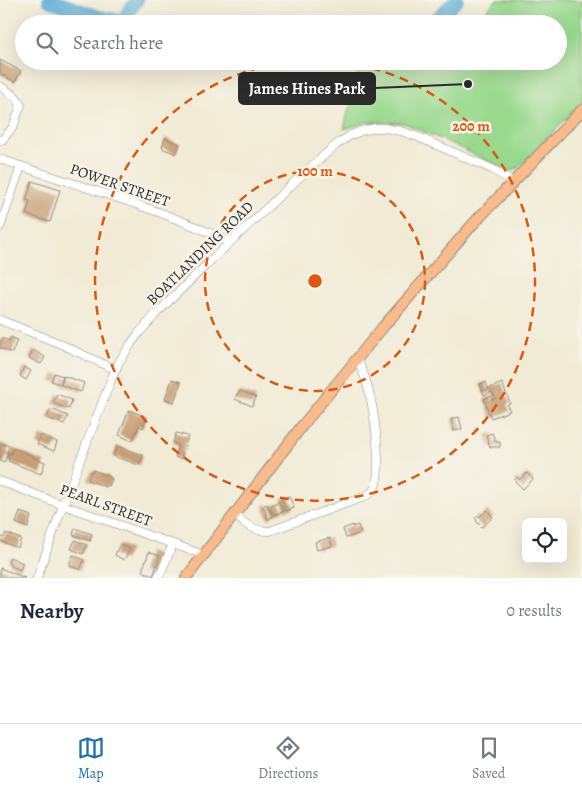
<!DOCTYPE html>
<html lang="en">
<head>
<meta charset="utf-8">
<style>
  body { margin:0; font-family:Alegreya,serif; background:#f6f6f7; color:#1f2937 }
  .controls { position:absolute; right:15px; bottom:15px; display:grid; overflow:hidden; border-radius:8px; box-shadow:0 5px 20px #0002 }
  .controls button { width:45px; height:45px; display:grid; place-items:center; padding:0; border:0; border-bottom:1px solid #e0e1e3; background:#fff; color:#1f2937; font:25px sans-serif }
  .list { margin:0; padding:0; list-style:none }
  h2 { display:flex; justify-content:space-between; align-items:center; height:65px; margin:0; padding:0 20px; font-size:21px }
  h2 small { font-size:16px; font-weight:400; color:#747a83 }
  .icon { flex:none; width:28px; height:28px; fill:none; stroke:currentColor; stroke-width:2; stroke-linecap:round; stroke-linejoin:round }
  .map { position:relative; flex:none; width:582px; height:578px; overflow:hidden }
  .search { position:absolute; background:#fff; box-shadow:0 5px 20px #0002; left:15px; right:15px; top:15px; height:55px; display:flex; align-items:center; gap:12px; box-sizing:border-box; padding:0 18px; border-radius:28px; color:#747a83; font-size:19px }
  .sheet { height:145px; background:#fff }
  nav { display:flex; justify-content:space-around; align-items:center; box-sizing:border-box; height:70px; border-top:1px solid #e0e1e3; background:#fff; font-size:14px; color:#747a83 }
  nav a { display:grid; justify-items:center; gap:2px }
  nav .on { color:#1f6fb2 }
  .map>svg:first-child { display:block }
  .green { fill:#99d98e; stroke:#62825c }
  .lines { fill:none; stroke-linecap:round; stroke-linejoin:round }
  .river { stroke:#5eafd9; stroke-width:14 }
  .building { fill:#c79e75 }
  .minor-casing { stroke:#8e8b80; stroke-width:9 }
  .major-casing { stroke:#8e8b80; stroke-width:12 }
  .minor { stroke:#fff; stroke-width:8 }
  .major { stroke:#fabb8c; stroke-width:10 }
  .ring { fill:none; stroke:#df570e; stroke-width:2.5; stroke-dasharray:9 6 }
  .labels { text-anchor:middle; stroke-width:5; stroke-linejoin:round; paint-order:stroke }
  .street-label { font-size:15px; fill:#2b2b2b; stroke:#f7f3e8 }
  .centre { fill:#df570e; stroke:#f7f3e8; stroke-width:2.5 }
  .ring-label { font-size:15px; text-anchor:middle; font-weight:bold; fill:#df570e; stroke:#f7f3e8; stroke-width:5; stroke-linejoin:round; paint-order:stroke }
  .leader { fill:none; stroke:#2b2b2b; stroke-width:2 }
  .callout-dot { fill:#2b2b2b; stroke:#f7f3e8; stroke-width:2 }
  .callout { fill:#2b2b2b; stroke:#2b2b2b; stroke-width:2 }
  .callout-label { font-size:16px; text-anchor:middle; font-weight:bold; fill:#fff }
</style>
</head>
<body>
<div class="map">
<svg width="582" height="578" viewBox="0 0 582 578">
  <rect width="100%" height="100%" fill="#f7f3e8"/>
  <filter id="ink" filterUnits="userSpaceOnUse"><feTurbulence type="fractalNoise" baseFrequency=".02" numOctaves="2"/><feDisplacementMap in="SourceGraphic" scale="10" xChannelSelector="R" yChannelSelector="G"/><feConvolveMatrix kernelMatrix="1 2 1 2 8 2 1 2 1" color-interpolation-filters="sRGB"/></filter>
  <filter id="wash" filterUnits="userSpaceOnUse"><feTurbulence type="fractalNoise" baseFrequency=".0096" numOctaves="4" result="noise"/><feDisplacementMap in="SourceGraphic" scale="20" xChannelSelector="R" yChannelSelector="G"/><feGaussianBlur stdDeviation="1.12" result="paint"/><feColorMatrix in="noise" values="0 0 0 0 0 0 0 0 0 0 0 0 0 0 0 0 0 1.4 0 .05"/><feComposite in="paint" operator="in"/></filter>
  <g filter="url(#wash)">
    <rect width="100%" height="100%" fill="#f1ebd5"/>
    <path class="green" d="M496,0H582V102L519,167L514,170L509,171L501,167L454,145L404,123L367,122L344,129L359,65L375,66L418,65L430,61H558V24H475Z"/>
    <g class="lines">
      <g class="river">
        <path d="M49,0L99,17L137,24"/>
        <path d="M122,21L137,0"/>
        <path d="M431,24L457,0"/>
      </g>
    </g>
    <g id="blocks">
      <g class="building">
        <path d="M0,60L21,71L15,82L0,74Z"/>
        <path d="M165,138L180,144L176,154L162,148Z"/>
        <path d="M32,181L60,190L50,222L26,214L30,201L26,200Z"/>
        <path d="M11,337L17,340L12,353L0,348V343L2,338L9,341Z"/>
        <path d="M33,350L45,357L41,364L29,358Z"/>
        <path d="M24,367L31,371L26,380L20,376Z"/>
        <path d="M54,373L63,376L60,384L51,381Z"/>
        <path d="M64,376L84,383L81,392L61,385Z"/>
        <path d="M172,379L181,382L174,402L165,399Z"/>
        <path d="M486,382L488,389L502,383L510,403L507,405L510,411L491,418L484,399L491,396L492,400L495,399L492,392L484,395L480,384Z"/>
        <path d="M240,391L256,397L252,406L235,399L237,394H238Z"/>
        <path d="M57,394L72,400L69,409L53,403Z"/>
        <path d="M51,409L68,416L64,424L47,418Z"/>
        <path d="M129,410L147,417L143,428L139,426L132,441L119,435Z"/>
        <path d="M459,417L462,429L454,431L451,419Z"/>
        <path d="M176,433L188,436L181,459L175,457L178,445L173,443Z"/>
        <path d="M492,433L496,442H500V447H490L486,435Z"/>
        <path d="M41,435L57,442L54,451L37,444Z"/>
        <path d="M0,443L9,446L7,453L11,454L13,448L33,456L32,457L45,462L41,474L8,461L9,457L7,456L4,463L0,461Z"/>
        <path d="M117,446L143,455L139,465L113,456Z"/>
        <path d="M93,470L109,476V478L112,479L109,486L107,485L106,487L88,480L91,471L93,472Z"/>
        <path d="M527,473L533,479L523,489L514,480L517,477L519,480Z"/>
        <path d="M289,496L294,508L286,511L281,499Z"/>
        <path d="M279,502L284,511L274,515L270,507Z"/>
        <path d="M267,504L273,517L268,519L263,506Z"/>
        <path d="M487,510L493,517L482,527L476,521L477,520L475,518L478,515L480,517Z"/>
        <path d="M20,512L31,516L28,528L16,523Z"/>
        <path d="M353,525V527L358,525L361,533L346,538L343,529Z"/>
        <path d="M75,528L92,534L90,541L73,535Z"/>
        <path d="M6,533L21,539L18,548L0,541V536L4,538Z"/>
        <path d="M330,538L332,546L317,550L315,542Z"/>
        <path d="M75,540L87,545L83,554L71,549Z"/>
        <path d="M120,544L130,549L124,560L115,555Z"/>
        <path d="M149,552L160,556L153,576L142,571Z"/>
        <path d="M73,555L84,560L80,570L69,565Z"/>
        <path d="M10,557L23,563L20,570L9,565L10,563L8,562Z"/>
        <path d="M0,568L25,578H0Z"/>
      </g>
    </g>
  </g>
  <g filter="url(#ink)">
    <use href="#blocks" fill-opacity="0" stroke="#8e8b80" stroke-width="1"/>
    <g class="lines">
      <defs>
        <g id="minor">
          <path d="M0,86L16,97L21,105L13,127L2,140H0"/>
          <path d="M0,159C77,186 157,207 230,242"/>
          <path d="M0,227L21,166"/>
          <path d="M0,320L56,342L116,370"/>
          <path d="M0,481L63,505L204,555"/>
          <path d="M235,514C243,524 256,532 270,531L361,498C366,496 371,494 374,489C384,470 373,402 366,381C364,373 360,366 357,359"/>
          <path d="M37,578L63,505L111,380L119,362L131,344L139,333L157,313L208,263L303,174L337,144L351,135L361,131L375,128H384L401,131L418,137L492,169L513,182"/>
          <path d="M157,578L162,570L173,544"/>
        </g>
        <path id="major" d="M186,578L302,426L383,327L474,223L582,110"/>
      </defs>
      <use href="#minor" class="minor-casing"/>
      <use href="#major" class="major-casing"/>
      <use href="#minor" class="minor"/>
      <use href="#major" class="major"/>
    </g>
  </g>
  <g class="ring">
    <circle cx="315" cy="281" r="110"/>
    <path d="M327 61A220 220 0 1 1 303 61"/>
  </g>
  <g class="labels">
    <g class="street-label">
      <text transform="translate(120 185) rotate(19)" y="5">POWER STREET</text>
      <text transform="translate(200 253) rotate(-44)" y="5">BOATLANDING ROAD</text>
      <text transform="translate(106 505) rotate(20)" y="5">PEARL STREET</text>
    </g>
  </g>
  <circle cx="315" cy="281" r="8" class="centre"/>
  <g class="ring-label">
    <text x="471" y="131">200 m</text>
    <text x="315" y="176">100 m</text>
  </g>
  <path class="leader" d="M468 84L375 88"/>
  <circle class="callout-dot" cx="468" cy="84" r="5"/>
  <rect class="callout" x="239" y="73" width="136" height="31" rx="5"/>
  <g class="callout-label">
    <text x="307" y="94">James Hines Park</text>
  </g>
</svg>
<div class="controls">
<button><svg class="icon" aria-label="locate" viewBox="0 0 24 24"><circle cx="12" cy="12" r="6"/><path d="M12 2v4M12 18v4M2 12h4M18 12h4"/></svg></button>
</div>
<div class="search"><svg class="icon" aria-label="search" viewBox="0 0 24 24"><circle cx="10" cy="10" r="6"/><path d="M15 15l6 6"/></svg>Search here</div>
</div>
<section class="sheet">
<h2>Nearby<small>0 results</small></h2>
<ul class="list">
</ul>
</section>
<nav>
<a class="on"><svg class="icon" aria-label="map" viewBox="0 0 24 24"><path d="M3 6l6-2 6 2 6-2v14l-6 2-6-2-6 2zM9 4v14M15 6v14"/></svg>Map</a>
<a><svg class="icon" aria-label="directions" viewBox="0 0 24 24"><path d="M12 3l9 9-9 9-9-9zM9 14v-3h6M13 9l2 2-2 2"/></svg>Directions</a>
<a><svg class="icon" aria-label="saved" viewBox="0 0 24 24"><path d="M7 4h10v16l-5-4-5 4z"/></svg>Saved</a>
</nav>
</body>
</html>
